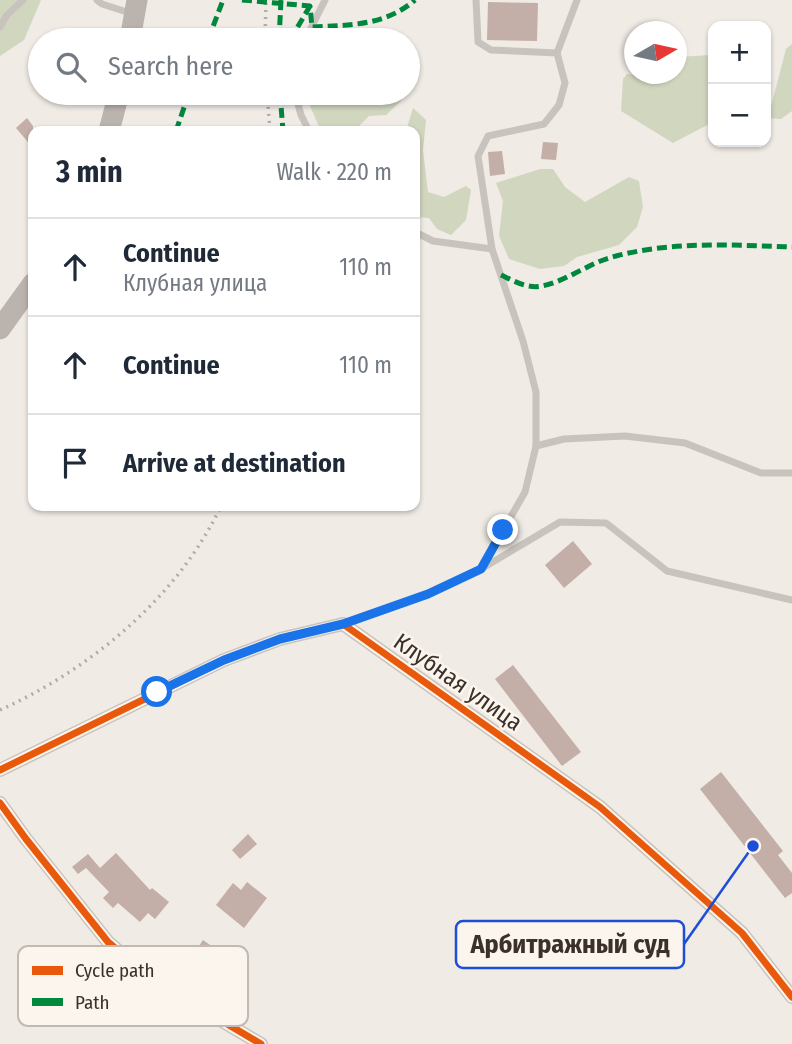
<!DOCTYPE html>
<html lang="en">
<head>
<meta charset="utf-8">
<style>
  body { margin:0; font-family:"Fira Sans Condensed",sans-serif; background:#f6f6f7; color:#1f2937 }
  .controls { position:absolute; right:21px; top:21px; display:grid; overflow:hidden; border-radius:14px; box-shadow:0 2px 5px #0004 }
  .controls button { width:63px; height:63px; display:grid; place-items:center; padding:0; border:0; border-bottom:2px solid #e0e1e3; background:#fff; color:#1f2937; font:35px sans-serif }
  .compass { position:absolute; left:624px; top:21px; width:63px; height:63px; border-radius:50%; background:#fff; box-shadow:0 2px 5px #0004; rotate:81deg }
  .stop { position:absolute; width:21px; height:21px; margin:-16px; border:5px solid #1a73e8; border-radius:50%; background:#fff }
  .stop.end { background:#1a73e8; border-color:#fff; box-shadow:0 2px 7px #0008 }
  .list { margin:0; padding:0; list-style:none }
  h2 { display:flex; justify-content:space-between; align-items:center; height:91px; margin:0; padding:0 28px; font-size:30px }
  h2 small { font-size:23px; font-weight:400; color:#747a83 }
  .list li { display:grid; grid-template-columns:46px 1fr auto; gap:21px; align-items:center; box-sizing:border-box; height:98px; padding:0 28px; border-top:2px solid #e0e1e3 }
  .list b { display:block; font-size:26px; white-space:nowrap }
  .list p { margin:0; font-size:23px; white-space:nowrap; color:#747a83 }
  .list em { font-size:23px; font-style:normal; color:#747a83 }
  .icon { flex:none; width:38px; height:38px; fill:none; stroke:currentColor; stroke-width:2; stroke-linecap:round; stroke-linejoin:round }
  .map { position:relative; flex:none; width:792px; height:1044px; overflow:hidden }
  .search { position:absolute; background:#fff; box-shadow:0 2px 5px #0004; left:28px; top:28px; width:392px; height:77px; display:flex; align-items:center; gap:18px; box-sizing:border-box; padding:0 24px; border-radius:38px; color:#747a83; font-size:26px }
  .panel { position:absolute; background:#fff; box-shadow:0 2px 5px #0004; left:28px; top:126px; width:392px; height:385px; border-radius:14px }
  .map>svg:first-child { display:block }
  .green { fill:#d1d6bf }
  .building { fill:#c3afa7 }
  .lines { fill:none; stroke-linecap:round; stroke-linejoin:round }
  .service { stroke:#c9c3be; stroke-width:7 }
  .minor { stroke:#c9c3be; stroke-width:14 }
  .secondary { stroke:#bab3ae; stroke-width:21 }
  .rail { stroke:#b1aca8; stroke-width:3.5; stroke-dasharray:2 5; stroke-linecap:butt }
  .quiet { stroke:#00873e; stroke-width:5; stroke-dasharray:10 5; stroke-linecap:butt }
  .cycleway-casing { stroke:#fbf5ee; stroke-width:11 }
  .cycleway { stroke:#e8590c; stroke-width:7 }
  .route { stroke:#1a73e8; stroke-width:9 }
  .labels { text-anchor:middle; stroke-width:5; stroke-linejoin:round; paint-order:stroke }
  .street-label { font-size:24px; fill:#3b302b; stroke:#fbf5ee }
  .key { fill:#fbf5ee; stroke:#c1bab4; stroke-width:2 }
  .key-label { font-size:19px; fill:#3b302b }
  .leader { fill:none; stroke:#1d4ed8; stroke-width:2.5 }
  .callout-dot { fill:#1d4ed8; stroke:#fbf5ee; stroke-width:2.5 }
  .callout { fill:#fbf5ee; stroke:#1d4ed8; stroke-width:2.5 }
  .callout-label { font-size:26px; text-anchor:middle; font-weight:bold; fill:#3b302b }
</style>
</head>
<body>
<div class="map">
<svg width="792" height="1044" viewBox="0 0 792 1044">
  <rect width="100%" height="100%" fill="#f0ebe5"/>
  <g class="green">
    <path d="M0,0H41L24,40L0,56Z"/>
    <path d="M792,44V111L781,119L768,118L786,49Z"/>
    <path d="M711,55L713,122L673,143L621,111L623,79L627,74L642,76L646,74H676L677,57Z"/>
    <path d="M307,93H345L350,104L357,93H403L401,101L386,115L369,116L359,126V131H321L307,99Z"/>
    <path d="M413,108L426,120L423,150L428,192L444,197L466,186L471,190L466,220L451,235L437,229L429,218L415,217V131H406Z"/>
    <path d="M540,169H553L565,187L585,202L629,177L639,181L643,207L637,227L619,245L577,257L564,266L540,269L509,259L499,236L503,201L496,183Z"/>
  </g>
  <g class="building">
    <path d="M488,2L538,3L537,41L487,40Z"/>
    <path d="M27,118L33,126V148L16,128Z"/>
    <path d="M543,142L558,143L556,160L541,159Z"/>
    <path d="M502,151L505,174L490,176L488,152Z"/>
    <path d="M573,541L592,564L564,588L545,565Z"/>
    <path d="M513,665L581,752L562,766L495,679Z"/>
    <path d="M721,772L783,851L778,855L792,873V893L785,898L700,789Z"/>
    <path d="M248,834L257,844L240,859L232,850Z"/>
    <path d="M116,853L150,890L152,888L169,902L155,919L148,913L140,922L118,903L113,908L103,898L109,892L86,868L78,874L72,867L88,854L100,868Z"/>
    <path d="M247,882L267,898L244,928L216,905L233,883L241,890Z"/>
    <path d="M203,940L216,949L204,967L191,958Z"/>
  </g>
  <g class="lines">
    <g class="service">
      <path d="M97,0L102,4L130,13"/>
      <path d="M476,0L478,42L491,50L557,53L565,83L559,105L544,124L488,136L478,156L492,249L523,341L536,392V446L525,492L481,569"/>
      <path d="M0,27L7,15L23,0"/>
      <path d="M305,40L325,0"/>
      <path d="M557,53L577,0"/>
      <path d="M295,93L301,115L309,131"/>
      <path d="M415,232L433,241L492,249"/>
      <path d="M536,446L564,439L625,436L685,443L761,473H792"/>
      <path d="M343,624L428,594L481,569L560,522L606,523L667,571L792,600"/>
    </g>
    <g class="minor">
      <path d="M0,770L224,660L280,639L343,624L600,807L742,933L792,997"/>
      <path d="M0,803L26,839L108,942L151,979L261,1044"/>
    </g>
    <g class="secondary">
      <path d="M130,40L137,0"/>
      <path d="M109,131L119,93"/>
      <path d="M0,329L33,283"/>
    </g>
    <g class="rail">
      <path d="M265,40L266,0"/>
      <path d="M267,93L270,131"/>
      <path d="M0,710C91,669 178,597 221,506"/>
    </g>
    <g class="quiet">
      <path d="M242,0L310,6L312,27C349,25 385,26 415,0"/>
      <path d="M208,40L223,0"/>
      <path d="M279,40L281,0"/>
      <path d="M290,40L310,6"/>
      <path d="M280,93L283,131"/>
      <path d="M176,131L189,93"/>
      <path d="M501,275C514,281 527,289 542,286C567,281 590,262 616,256C674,241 733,245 792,247"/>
    </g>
    <defs>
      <g id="cycleway">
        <path d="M0,770L224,660L280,639L343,624L600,807L742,933L792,997"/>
        <path d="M0,803L26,839L108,942L151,979L261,1044"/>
      </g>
    </defs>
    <use href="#cycleway" class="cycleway-casing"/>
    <use href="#cycleway" class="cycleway"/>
  </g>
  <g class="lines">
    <path class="route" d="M157,692L224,660L280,639L343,624L428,594L481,569L503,530"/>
  </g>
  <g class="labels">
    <g class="street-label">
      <text transform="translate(458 682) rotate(35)" y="8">Клубная улица</text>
    </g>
  </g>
  <rect x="18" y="946" width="230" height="80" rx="10" class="key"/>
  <rect x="32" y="966" width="31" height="9" fill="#e8590c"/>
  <rect x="32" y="998" width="31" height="8" fill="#00873e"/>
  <g class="key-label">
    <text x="75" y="977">Cycle path</text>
    <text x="75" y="1009">Path</text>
  </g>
  <path class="leader" d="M753 846L684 944"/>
  <circle class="callout-dot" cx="753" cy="846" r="7"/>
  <rect class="callout" x="456" y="921" width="228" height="47" rx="7"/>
  <g class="callout-label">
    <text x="570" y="953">Арбитражный суд</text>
  </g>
</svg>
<div class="controls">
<button>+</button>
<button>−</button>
</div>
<svg class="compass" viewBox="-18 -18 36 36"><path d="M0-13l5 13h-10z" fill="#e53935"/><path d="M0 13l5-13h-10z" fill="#747a83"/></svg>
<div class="stop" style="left:157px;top:692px"></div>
<div class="stop end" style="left:503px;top:530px"></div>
<div class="search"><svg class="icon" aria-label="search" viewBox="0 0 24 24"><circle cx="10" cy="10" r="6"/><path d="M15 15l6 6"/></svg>Search here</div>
<section class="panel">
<h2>3 min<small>Walk · 220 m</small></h2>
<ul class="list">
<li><svg class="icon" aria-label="ahead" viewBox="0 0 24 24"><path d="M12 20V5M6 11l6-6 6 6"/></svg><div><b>Continue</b><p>Клубная улица</p></div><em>110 m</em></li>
<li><svg class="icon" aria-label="ahead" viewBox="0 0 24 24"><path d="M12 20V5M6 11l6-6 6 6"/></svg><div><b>Continue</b></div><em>110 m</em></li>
<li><svg class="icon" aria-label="arrive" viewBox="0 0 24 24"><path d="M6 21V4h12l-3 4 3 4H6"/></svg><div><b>Arrive at destination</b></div></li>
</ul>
</section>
</div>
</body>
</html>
